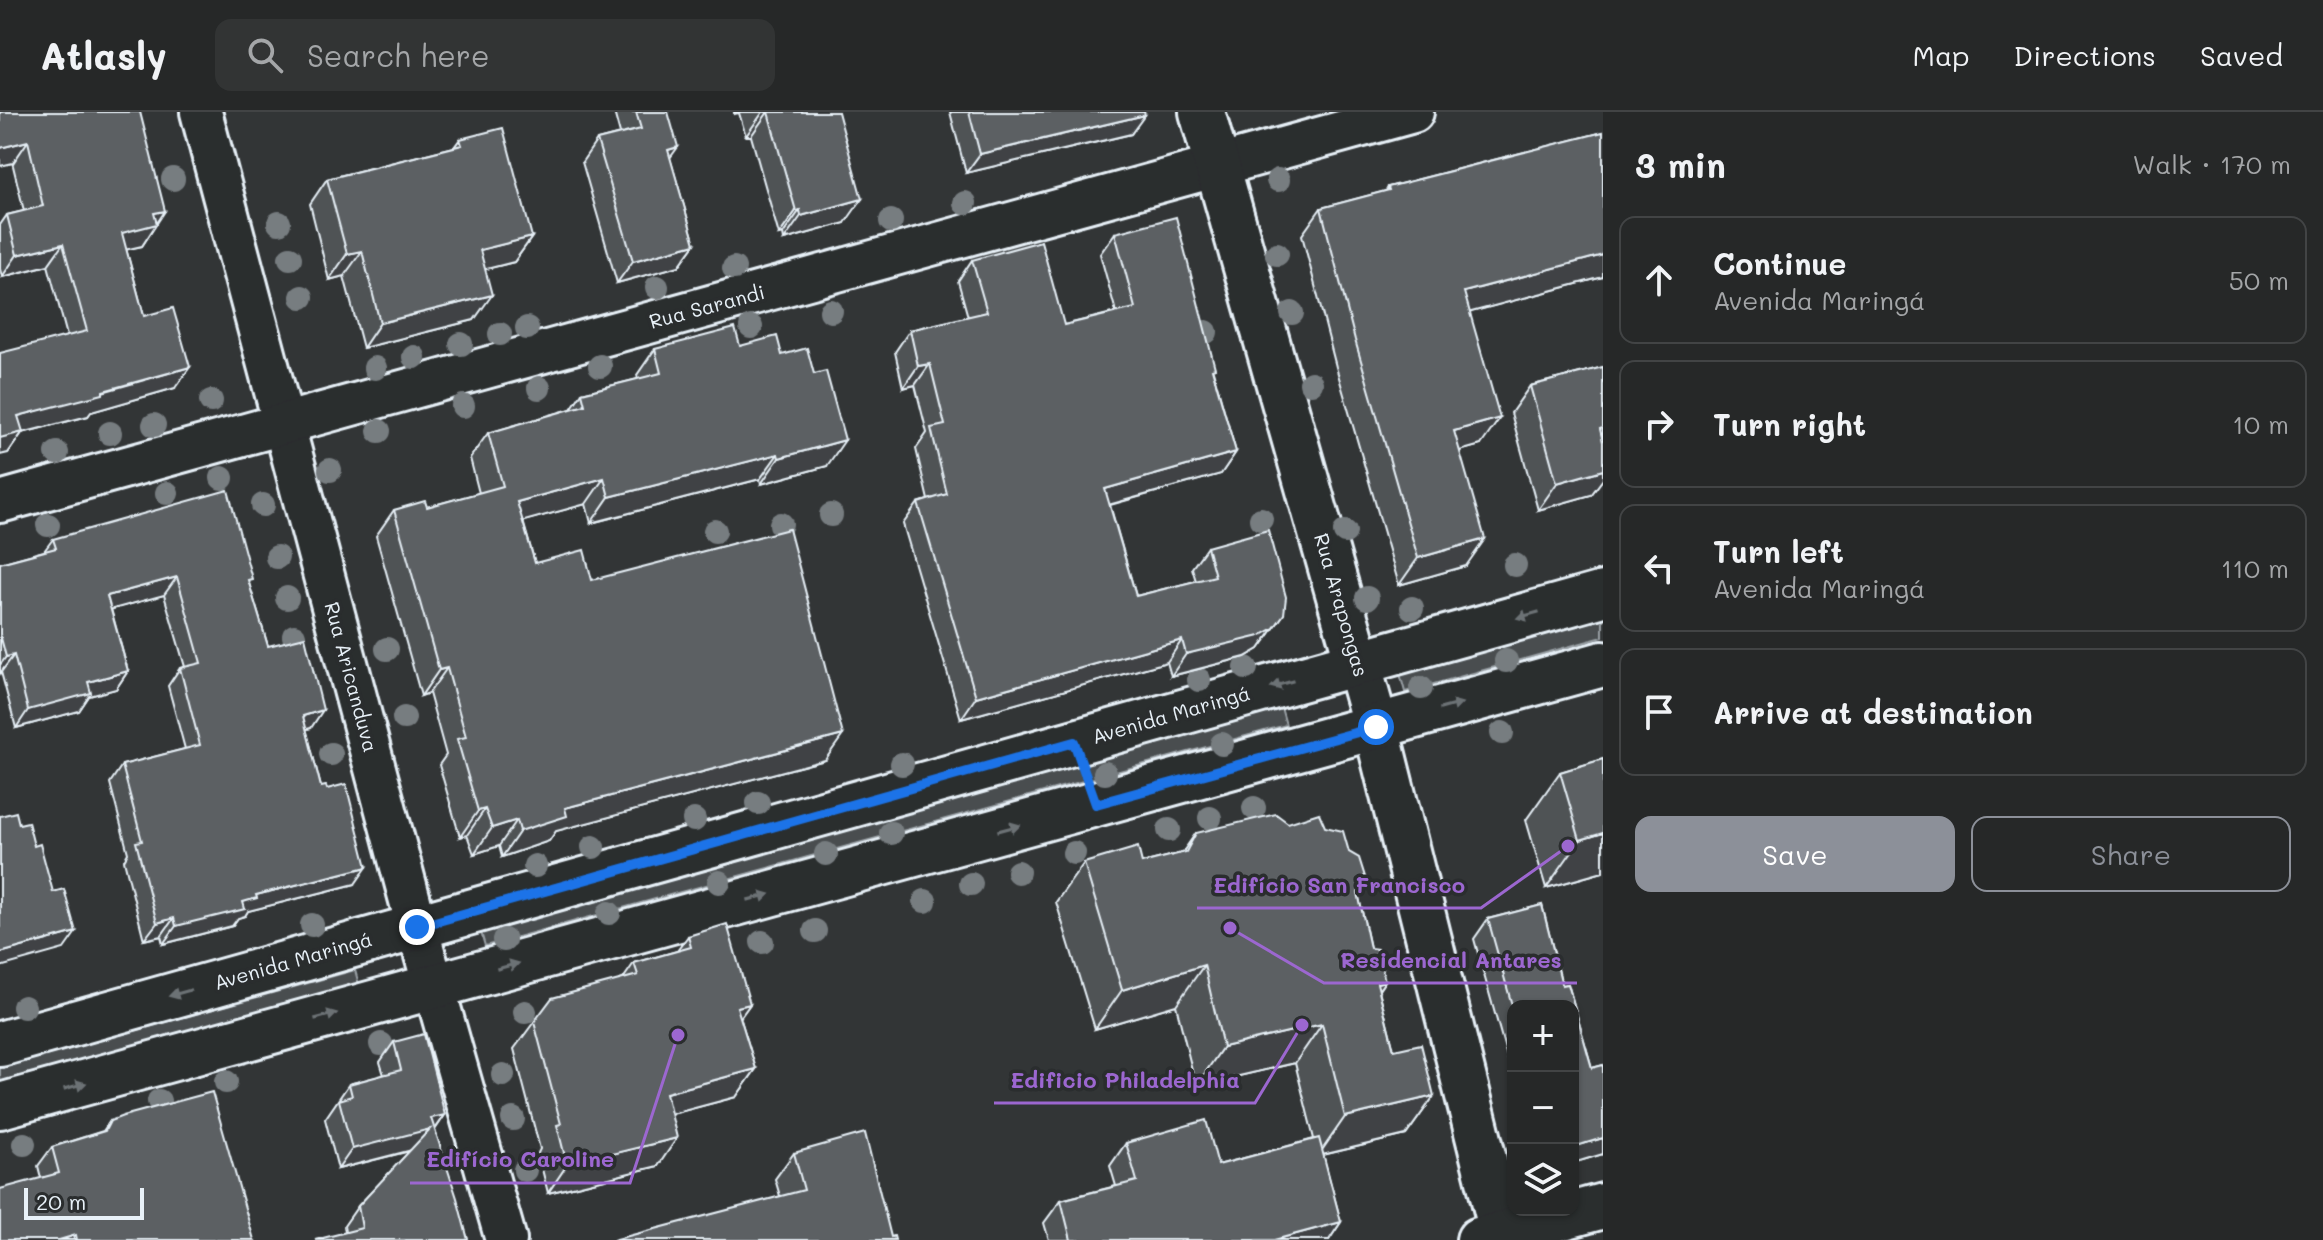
<!DOCTYPE html>
<html lang="en">
<head>
<meta charset="utf-8">
<style>
  body { margin:0; font-family:Mali,sans-serif; background:#323434; color:#f1f3f6 }
  .controls { position:absolute; right:24px; bottom:24px; display:grid; overflow:hidden; border-radius:16px; box-shadow:0 2px 6px #0004 }
  .controls button { width:72px; height:72px; display:grid; place-items:center; padding:0; border:0; border-bottom:2px solid #424445; background:#262828; color:#f1f3f6; font:40px sans-serif }
  .scale { position:absolute; left:24px; bottom:20px; width:120px; box-sizing:border-box; padding-left:8px; border:4px solid #e8f1f8; border-top:0; font-size:22px; line-height:28px; white-space:nowrap; color:#e8f1f8; -webkit-text-stroke:6px #2a2d2e; paint-order:stroke }
  .stop { position:absolute; width:24px; height:24px; margin:-18px; border:6px solid #1a73e8; border-radius:50%; background:#fff }
  .stop.end { background:#1a73e8; border-color:#fff; box-shadow:0 2px 8px #0008 }
  .list { margin:0; padding:0; list-style:none }
  h2 { display:flex; justify-content:space-between; align-items:center; height:104px; margin:0; padding:0 32px; font-size:34px }
  h2 small { font-size:26px; font-weight:400; color:#a4a6a8 }
  .list li { display:grid; grid-template-columns:52px 1fr auto; gap:24px; align-items:center; box-sizing:border-box; height:128px; margin:0 16px 16px; padding:0 16px; border:2px solid #424445; border-radius:16px }
  .list b { display:block; font-size:30px; white-space:nowrap }
  .list p { margin:0; font-size:26px; white-space:nowrap; color:#a4a6a8 }
  .list em { font-size:26px; font-style:normal; color:#a4a6a8 }
  .actions { display:flex; gap:16px; padding:24px 32px }
  .actions a { flex:1; padding:18px 0; border:2px solid #8c9099; border-radius:16px; text-align:center; font-size:28px; color:#8c9099 }
  .actions .main { background:#8c9099; color:#fff }
  .icon { flex:none; width:44px; height:44px; fill:none; stroke:currentColor; stroke-width:2; stroke-linecap:round; stroke-linejoin:round }
  .map { position:relative; flex:none; width:1603px; height:1128px; overflow:hidden }
  header { display:flex; align-items:center; gap:48px; box-sizing:border-box; height:112px; padding:0 40px; background:#262828; border-bottom:2px solid #424445 }
  header strong { font-size:38px }
  nav { display:flex; gap:44px; margin-inline-start:auto; font-size:28px }
  .search { width:560px; height:72px; background:#323434; display:flex; align-items:center; gap:20px; box-sizing:border-box; padding:0 28px; border-radius:16px; color:#a4a6a8; font-size:30px }
  main { display:flex }
  aside { flex:1; background:#262828 }
  .map>svg:first-child { display:block }
  .green { fill:#494d4f; stroke:#989fa4; stroke-width:2 }
  .lines { fill:none; stroke-linecap:round; stroke-linejoin:round }
  .minor-casing { stroke:#e8f1f8; stroke-width:46 }
  .tertiary-casing { stroke:#e8f1f8; stroke-width:50 }
  .minor { stroke:#2a2d2e; stroke-width:40 }
  .tertiary { stroke:#2a2d2e; stroke-width:44 }
  .tree { fill:#777d80 }
  .wall { fill:#4f5355; stroke:#e8f1f8; stroke-width:2 }
  .shaded-wall { fill:#404345; stroke:#e8f1f8; stroke-width:2 }
  .building { fill:#5c6063; stroke:#e8f1f8; stroke-width:2 }
  .oneway { fill:#6c7275 }
  .route { stroke:#1a73e8; stroke-width:10 }
  .labels { text-anchor:middle; stroke-width:7; stroke-linejoin:round; paint-order:stroke }
  .street-label { font-size:20px; fill:#e8f1f8; stroke:#2a2d2e }
  .leader { fill:none; stroke:#9c67d0; stroke-width:3 }
  .callout-dot { fill:#9c67d0; stroke:#2a2d2e; stroke-width:3 }
  .callout-label { font-size:22px; text-anchor:middle; font-weight:bold; fill:#9c67d0; stroke:#2a2d2e; stroke-width:7; stroke-linejoin:round; paint-order:stroke }
</style>
</head>
<body>
<header>
<strong>Atlasly</strong>
<div class="search"><svg class="icon" aria-label="search" viewBox="0 0 24 24"><circle cx="10" cy="10" r="6"/><path d="M15 15l6 6"/></svg>Search here</div>
<nav><a>Map</a><a>Directions</a><a>Saved</a></nav>
</header>
<main>
<div class="map">
<svg width="1603" height="1128" viewBox="0 0 1603 1128">
  <rect width="100%" height="100%" fill="#323536"/>
  <filter id="ink" filterUnits="userSpaceOnUse"><feTurbulence type="fractalNoise" baseFrequency=".0125" numOctaves="2"/><feDisplacementMap in="SourceGraphic" scale="16" xChannelSelector="R" yChannelSelector="G"/><feConvolveMatrix kernelMatrix="1 2 1 2 8 2 1 2 1" color-interpolation-filters="sRGB"/></filter>
  <g filter="url(#ink)">
    <g class="green">
      <path d="M1603,490V525L1405,580L1396,547Z"/>
      <path d="M1278,585L1286,613L485,834L477,807Z"/>
      <path d="M355,858L362,884L0,984V956Z"/>
    </g>
    <g class="lines">
      <defs>
        <g id="minor">
          <path d="M201,0L417,815L506,1128"/>
          <path d="M0,390L1413,0"/>
        </g>
        <g id="tertiary">
          <path d="M1202,0L1376,615L1504,1128"/>
          <path d="M0,932L1603,482"/>
          <path d="M0,994L1603,552"/>
          <path d="M1479,1128L1603,1094"/>
        </g>
      </defs>
      <use href="#minor" class="minor-casing"/>
      <use href="#tertiary" class="tertiary-casing"/>
      <use href="#minor" class="minor"/>
      <use href="#tertiary" class="tertiary"/>
    </g>
    <g class="tree">
      <circle cx="173" cy="67" r="12"/>
      <circle cx="1278" cy="68" r="12"/>
      <circle cx="965" cy="91" r="12"/>
      <circle cx="891" cy="109" r="12"/>
      <circle cx="279" cy="111" r="12"/>
      <circle cx="1277" cy="142" r="12"/>
      <circle cx="290" cy="146" r="12"/>
      <circle cx="734" cy="156" r="12"/>
      <circle cx="657" cy="175" r="12"/>
      <circle cx="302" cy="185" r="12"/>
      <circle cx="831" cy="199" r="12"/>
      <circle cx="1292" cy="201" r="12"/>
      <circle cx="751" cy="215" r="12"/>
      <circle cx="527" cy="216" r="12"/>
      <circle cx="1206" cy="220" r="12"/>
      <circle cx="500" cy="222" r="12"/>
      <circle cx="461" cy="232" r="12"/>
      <circle cx="414" cy="245" r="12"/>
      <circle cx="600" cy="254" r="12"/>
      <circle cx="375" cy="256" r="12"/>
      <circle cx="1311" cy="271" r="12"/>
      <circle cx="539" cy="276" r="12"/>
      <circle cx="211" cy="289" r="12"/>
      <circle cx="463" cy="294" r="12"/>
      <circle cx="154" cy="313" r="12"/>
      <circle cx="379" cy="319" r="12"/>
      <circle cx="110" cy="321" r="12"/>
      <circle cx="57" cy="341" r="12"/>
      <circle cx="330" cy="358" r="12"/>
      <circle cx="222" cy="366" r="12"/>
      <circle cx="167" cy="381" r="12"/>
      <circle cx="263" cy="393" r="12"/>
      <circle cx="831" cy="403" r="12"/>
      <circle cx="1261" cy="407" r="12"/>
      <circle cx="781" cy="412" r="12"/>
      <circle cx="48" cy="413" r="12"/>
      <circle cx="715" cy="419" r="12"/>
      <circle cx="1345" cy="420" r="12"/>
      <circle cx="277" cy="445" r="12"/>
      <circle cx="1515" cy="453" r="12"/>
      <circle cx="287" cy="486" r="12"/>
      <circle cx="1367" cy="486" r="12"/>
      <circle cx="1412" cy="496" r="12"/>
      <circle cx="294" cy="524" r="12"/>
      <circle cx="387" cy="537" r="12"/>
      <circle cx="1506" cy="549" r="12"/>
      <circle cx="1246" cy="556" r="12"/>
      <circle cx="1199" cy="568" r="12"/>
      <circle cx="1421" cy="576" r="12"/>
      <circle cx="404" cy="606" r="12"/>
      <circle cx="1502" cy="621" r="12"/>
      <circle cx="1222" cy="632" r="12"/>
      <circle cx="331" cy="642" r="12"/>
      <circle cx="902" cy="652" r="12"/>
      <circle cx="1105" cy="661" r="12"/>
      <circle cx="758" cy="691" r="12"/>
      <circle cx="1254" cy="696" r="12"/>
      <circle cx="1210" cy="706" r="12"/>
      <circle cx="694" cy="708" r="12"/>
      <circle cx="1169" cy="718" r="12"/>
      <circle cx="891" cy="721" r="12"/>
      <circle cx="593" cy="735" r="12"/>
      <circle cx="1074" cy="741" r="12"/>
      <circle cx="826" cy="742" r="12"/>
      <circle cx="535" cy="754" r="12"/>
      <circle cx="1018" cy="760" r="12"/>
      <circle cx="719" cy="770" r="12"/>
      <circle cx="971" cy="772" r="12"/>
      <circle cx="925" cy="789" r="12"/>
      <circle cx="609" cy="801" r="12"/>
      <circle cx="312" cy="813" r="12"/>
      <circle cx="815" cy="819" r="12"/>
      <circle cx="504" cy="828" r="12"/>
      <circle cx="762" cy="830" r="12"/>
      <circle cx="24" cy="895" r="12"/>
      <circle cx="525" cy="900" r="12"/>
      <circle cx="381" cy="932" r="12"/>
      <circle cx="503" cy="963" r="12"/>
      <circle cx="226" cy="970" r="12"/>
      <circle cx="159" cy="989" r="12"/>
      <circle cx="513" cy="1007" r="12"/>
      <circle cx="24" cy="1032" r="12"/>
      <circle cx="525" cy="1058" r="12"/>
    </g>
    <g class="wall">
      <path d="M0,0L157,111L142,134L126,137L144,204L175,276L91,300L88,304L22,321L8,341L67,224L48,153L2,165L0,157V113L7,103L24,99Z"/>
      <path d="M614,0H668L670,46L695,132L679,154L617,171L582,50L597,28L620,22Z"/>
      <path d="M734,0H838L845,111L784,128L783,122L779,123L751,24H746L739,1L734,2Z"/>
      <path d="M950,0H1144L1131,22L966,61Z"/>
      <path d="M1603,20V165L1470,200L1481,333L1459,339L1466,454L1399,473L1336,255L1302,123L1321,96L1386,79L1388,75Z"/>
      <path d="M460,27L532,125L514,150L485,157L474,208L363,236L344,164L329,168L310,92L327,67L454,35Z"/>
      <path d="M1115,121L1213,259L1236,340L1221,362L1110,393L1136,484L1196,469L1192,456L1207,435L1284,502L1259,537L1245,545L1171,564L1167,550L961,607L903,412L918,391L928,388L916,337L927,321L915,273L903,276L895,240L910,218L968,205L958,169L972,148L1064,213L1116,200L1100,142Z"/>
      <path d="M740,234L782,243L827,354L761,372L760,367L591,411L586,392L523,409L535,451L592,468L825,648L556,719L549,729L502,745L499,734L474,742L467,723L460,725L439,653L446,643L429,581L421,584L376,424L394,398L427,395L479,381L470,346L488,321L571,297L582,281L638,267L637,263L655,237Z"/>
      <path d="M1603,255V367L1591,383L1538,398L1511,301L1530,274Z"/>
      <path d="M53,427L249,471L268,534L311,616L306,617L321,675L355,772L248,799L245,804L238,806L232,814L163,832L161,824L144,828L124,748L128,741L110,671L122,653L185,637L168,574L180,556L185,555L164,483L111,497L128,559L116,577L89,584L79,599L16,616L1,560L0,561V451L44,439Z"/>
      <path d="M1603,647V760L1546,776L1526,708L1560,660Z"/>
      <path d="M1196,721L1358,781L1370,836L1385,869L1379,878L1394,938L1434,984L1406,1023L1323,1043L1341,1110L1329,1128H1049L1044,1111L1061,1088L1116,1074L1110,1054L1126,1031L1218,1053L1314,1027L1295,951L1196,974L1176,893L1095,917L1056,790L1084,751H1142L1182,741Z"/>
      <path d="M1542,793L1562,873L1568,872L1592,956L1603,953V1042L1573,1051V894H1513V966L1474,827L1488,807Z"/>
      <path d="M688,824L750,892L740,905L756,957L736,985L671,1002L658,1054L548,1081L538,1041L540,1037L514,937L534,910L623,867L634,851L677,839Z"/>
      <path d="M394,930L445,1003L435,1018L468,1128L345,1120L344,1114L358,1094L410,1039L338,1057L325,1007L349,972L384,963L380,950Z"/>
      <path d="M110,1009L254,1128H0L41,1066L38,1054L52,1035L103,1019Z"/>
      <path d="M794,1041L891,1125L780,1084L775,1067Z"/>
    </g>
    <g class="shaded-wall">
      <path d="M763,0H768L751,24H746Z"/>
      <path d="M1145,3L1131,22L966,61L980,42Z"/>
      <path d="M28,29L13,51L0,54V36Z"/>
      <path d="M678,35L662,57L668,38Z"/>
      <path d="M862,87L845,111L784,128L801,104Z"/>
      <path d="M800,98L783,122L779,123L796,99Z"/>
      <path d="M165,99L142,134L107,142L122,121L154,101Z"/>
      <path d="M532,125L514,150L463,163L480,138Z"/>
      <path d="M63,132L48,153L2,165L17,143Z"/>
      <path d="M695,132L679,154L617,171L633,149Z"/>
      <path d="M362,139L344,164L329,168L347,142Z"/>
      <path d="M1603,143V165L1445,207L1464,180Z"/>
      <path d="M492,183L474,208L363,236L380,211Z"/>
      <path d="M930,252L915,273L903,276L918,254Z"/>
      <path d="M190,255L175,276L91,300L88,304L22,321L8,341L0,343V326L18,304Z"/>
      <path d="M1500,306L1481,333L1435,346L1454,319Z"/>
      <path d="M845,328L827,354L761,372L779,346Z"/>
      <path d="M1236,340L1221,362L1090,398L1105,377Z"/>
      <path d="M778,342L760,367L591,411L609,385Z"/>
      <path d="M1603,358V367L1591,383L1538,398L1557,371Z"/>
      <path d="M604,366L586,392L499,416L517,390Z"/>
      <path d="M1485,427L1466,454L1399,473L1418,446Z"/>
      <path d="M177,465L164,483L95,502L107,484Z"/>
      <path d="M1274,516L1259,537L1245,545L1171,564L1186,542Z"/>
      <path d="M1182,528L1167,550L961,607L976,585Z"/>
      <path d="M14,543L1,560L0,561V553L6,545Z"/>
      <path d="M447,556L429,581L421,584L439,558Z"/>
      <path d="M128,559L116,577L89,584L79,599L16,616L28,598L88,570Z"/>
      <path d="M323,598L311,616L290,621L303,604Z"/>
      <path d="M843,623L825,648L556,719L549,729L502,745L520,719L565,696Z"/>
      <path d="M485,697L467,723L460,725L478,699Z"/>
      <path d="M517,708L499,734L474,742L492,716Z"/>
      <path d="M1603,721V760L1546,776L1580,728Z"/>
      <path d="M367,755L355,772L248,799L245,804L238,806L232,814L163,832L176,814L243,790L256,783Z"/>
      <path d="M174,806L161,824L144,828L157,811Z"/>
      <path d="M76,820L64,837L0,855V841Z"/>
      <path d="M1204,853L1176,893L1095,917L1122,878Z"/>
      <path d="M1385,869L1357,908L1377,871Z"/>
      <path d="M750,892L730,920L737,895Z"/>
      <path d="M1322,912L1295,951L1196,974L1223,935Z"/>
      <path d="M756,957L736,985L646,1009L666,981Z"/>
      <path d="M1434,984L1406,1023L1318,1044L1345,1005Z"/>
      <path d="M445,1003L431,1023L416,1037L338,1057L352,1037L431,1006Z"/>
      <path d="M677,1026L658,1054L548,1081L567,1053Z"/>
      <path d="M1603,1026V1042L1573,1051V1035Z"/>
      <path d="M1341,1110L1329,1128H1274Z"/>
      <path d="M76,1123L73,1128H59Z"/>
    </g>
    <g class="building">
      <path d="M0,0H140L165,99L154,101L157,112L122,121L144,204L173,196L190,255L103,279V282L18,304L23,320L0,326V241L87,219L63,132L17,143L7,103L43,94L28,29L0,36Z"/>
      <path d="M636,0H668L678,35L668,38L695,132L633,149L597,28L641,17Z"/>
      <path d="M768,0H838L862,87L801,104L800,98L796,99Z"/>
      <path d="M969,0H1144L1145,3L980,42Z"/>
      <path d="M503,16L532,125L480,138L492,183L380,211L362,139L347,142L327,67L462,33L460,27Z"/>
      <path d="M1603,20V143L1464,180L1500,306L1454,319L1485,427L1418,446L1355,228L1321,96L1389,78L1388,75Z"/>
      <path d="M1176,105L1215,256L1212,257L1236,340L1105,377L1136,484L1215,464L1207,435L1268,418L1286,485L1284,502L1274,516L1260,524L1186,542L1182,528L976,585L918,391L947,382L931,316L945,313L930,252L918,254L910,218L987,200L972,148L1041,129L1064,213L1135,196L1115,121Z"/>
      <path d="M735,216L740,234L777,224L782,243L807,236L814,262L826,259L845,328L779,346L778,342L609,385L604,366L517,390L535,451L584,438L592,468L789,417L843,623L565,696L567,704L520,719L517,708L492,716L485,697L478,699L457,627L466,625L447,556L439,558L394,398L425,389L427,395L503,374L488,321L585,293L582,281L661,261L655,237Z"/>
      <path d="M1603,255V316L1600,317L1603,330V358L1557,371L1530,274Z"/>
      <path d="M228,378L252,467L248,468L268,534L305,525L323,598L303,604L321,675L326,674L327,677L346,672L367,755L256,783L257,786L243,790L245,797L176,814L174,806L157,811L136,730L142,729L122,653L200,633L180,556L201,551L177,465L107,484L128,559L88,570L91,581L28,598L14,543L6,545L0,522V451L56,436L53,427Z"/>
      <path d="M1603,647V721L1580,728L1560,660Z"/>
      <path d="M16,700L19,712L28,710L34,734L40,732L53,780L64,777L76,820L0,841V704Z"/>
      <path d="M1319,701L1325,715L1343,719L1349,740L1359,746L1366,768L1358,781L1370,836L1377,837L1385,869L1377,871L1394,938L1421,932L1434,984L1345,1005L1322,912L1223,935L1204,853L1122,878L1084,751L1138,735L1142,751L1186,740L1196,721L1276,702L1288,711Z"/>
      <path d="M1542,793L1562,873L1568,872L1592,956L1603,953V1026L1573,1035V894H1513V897L1488,807Z"/>
      <path d="M727,812L750,892L737,895L756,957L666,981L677,1026L567,1053L557,1013L561,1012L534,910L552,886L638,863L634,851L691,835L688,824Z"/>
      <path d="M424,922L445,1003L431,1006L457,1086L468,1128H315L362,1116L358,1094L430,1017L352,1037L339,988L352,984L349,972L401,958L394,930Z"/>
      <path d="M212,980L254,1128H77L76,1123L59,1128H0V1077L59,1061L52,1035L105,1019L110,1009L123,1004Z"/>
      <path d="M1206,1008L1218,1053L1319,1026L1341,1110L1274,1128H1071L1061,1088L1137,1069L1126,1031Z"/>
      <path d="M865,1021L891,1125L894,1124L895,1128H613L804,1078L794,1041Z"/>
    </g>
    <defs><path id="oneway-solid" d="M-6-.8H1V-3.2L6.5 0L1 3.2V.8H-6Z" transform="scale(2)"/></defs>
    <g class="oneway">
      <use href="#oneway-solid" transform="translate(1528 503) rotate(164)"/>
      <use href="#oneway-solid" transform="translate(1282 572) rotate(164)"/>
      <use href="#oneway-solid" transform="translate(1451 594) rotate(-15)"/>
      <use href="#oneway-solid" transform="translate(1009 716) rotate(-15)"/>
      <use href="#oneway-solid" transform="translate(759 785) rotate(-15)"/>
      <use href="#oneway-solid" transform="translate(508 854) rotate(-15)"/>
      <use href="#oneway-solid" transform="translate(180 881) rotate(164)"/>
      <use href="#oneway-solid" transform="translate(326 904) rotate(-15)"/>
      <use href="#oneway-solid" transform="translate(75 974) rotate(-15)"/>
    </g>
  </g>
  <g class="lines" filter="url(#ink)">
    <path class="route" d="M417,815L1074,630L1096,692L1376,615"/>
  </g>
  <g class="labels">
    <g class="street-label">
      <text transform="translate(707 195) rotate(-15)" y="7">Rua Sarandi</text>
      <text transform="translate(1341 493) rotate(74)" y="7">Rua Arapongas</text>
      <text transform="translate(351 565) rotate(75)" y="7">Rua Aricanduva</text>
      <text transform="translate(1171 603) rotate(-16)" y="7">Avenida Maringá</text>
      <text transform="translate(293 849) rotate(-16)" y="7">Avenida Maringá</text>
    </g>
  </g>
  <path class="leader" d="M1568 734L1481 796H1197M1230 816L1324 871H1577M1302 913L1255 991H994M678 923L630 1071H410"/>
  <g class="callout-dot">
    <circle cx="1568" cy="734" r="8"/>
    <circle cx="1230" cy="816" r="8"/>
    <circle cx="1302" cy="913" r="8"/>
    <circle cx="678" cy="923" r="8"/>
  </g>
  <g class="callout-label">
    <text x="1339" y="781">Edifício San Francisco</text>
    <text x="1451" y="856">Residencial Antares</text>
    <text x="1125" y="976">Edificio Philadelphia</text>
    <text x="520" y="1055">Edifício Caroline</text>
  </g>
</svg>
<div class="controls">
<button>+</button>
<button>−</button>
<button><svg class="icon" aria-label="layers" viewBox="0 0 24 24"><path d="M12 4l9 5-9 5-9-5zM3 14l9 5 9-5"/></svg></button>
</div>
<div class="scale">20 m</div>
<div class="stop" style="left:1376px;top:615px"></div>
<div class="stop end" style="left:417px;top:815px"></div>
</div>
<aside>
<h2>3 min<small>Walk · 170 m</small></h2>
<ul class="list">
<li><svg class="icon" aria-label="ahead" viewBox="0 0 24 24"><path d="M12 20V5M6 11l6-6 6 6"/></svg><div><b>Continue</b><p>Avenida Maringá</p></div><em>50 m</em></li>
<li><svg class="icon" aria-label="right" viewBox="0 0 24 24"><path d="M7 20v-9h11M14 6l5 5-5 5"/></svg><div><b>Turn right</b></div><em>10 m</em></li>
<li><svg class="icon" aria-label="left" viewBox="0 0 24 24"><path d="M17 20v-9H6M10 6l-5 5 5 5"/></svg><div><b>Turn left</b><p>Avenida Maringá</p></div><em>110 m</em></li>
<li><svg class="icon" aria-label="arrive" viewBox="0 0 24 24"><path d="M6 21V4h12l-3 4 3 4H6"/></svg><div><b>Arrive at destination</b></div></li>
</ul>
<div class="actions"><a class="main">Save</a><a>Share</a></div>
</aside>
</main>
</body>
</html>
